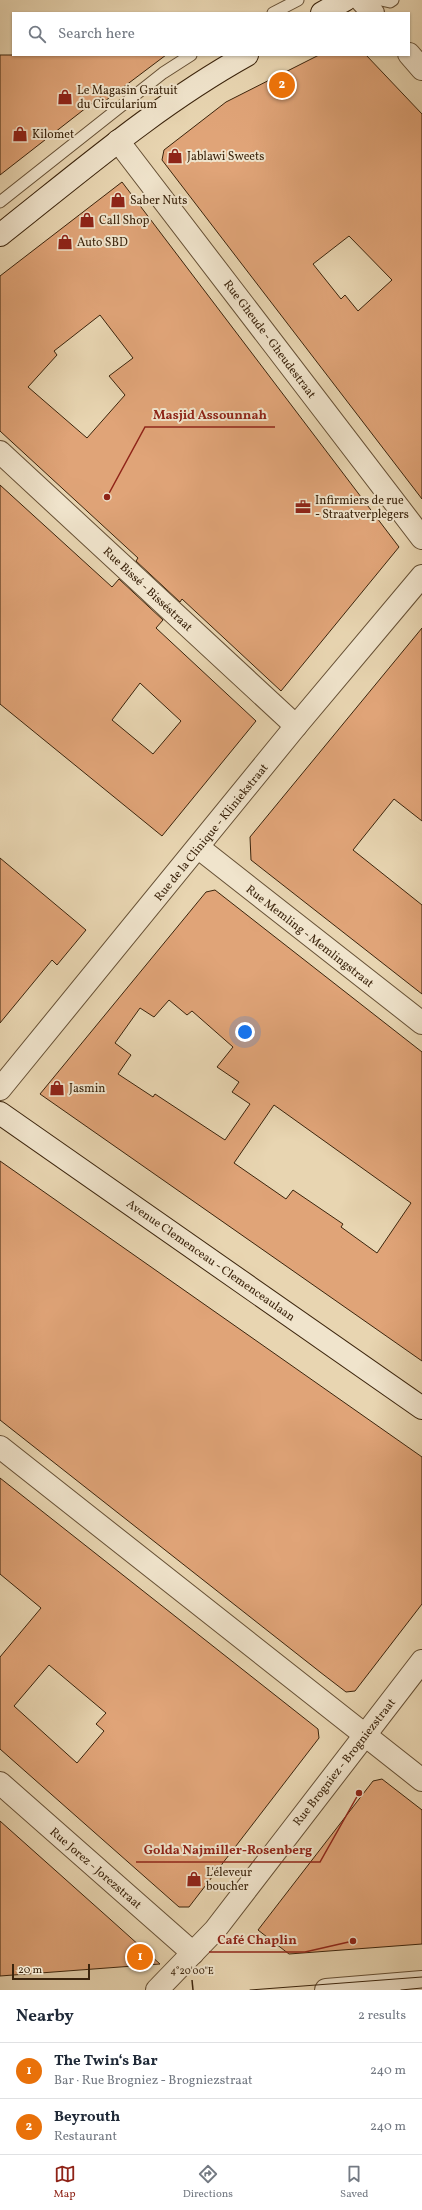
<!DOCTYPE html>
<html lang="en">
<head>
<meta charset="utf-8">
<style>
  body { margin:0; font-family:Vollkorn,serif; background:#f6f6f7; color:#1f2937 }
  .scale { position:absolute; left:12px; bottom:10px; width:78px; box-sizing:border-box; padding-left:4px; border:2px solid #3b240c; border-top:0; font-size:11px; line-height:14px; white-space:nowrap; color:#3b240c; -webkit-text-stroke:3px #f0e4cc; paint-order:stroke }
  .you { position:absolute; left:245px; top:1032px; width:14px; height:14px; margin:-10px; border:3px solid #fff; border-radius:50%; background:#1a73e8; box-shadow:0 0 0 6px #1a73e833 }
  .badge { display:grid; place-items:center; width:26px; height:26px; border-radius:50%; background:#8f2418; color:#fff; font-size:13px; font-weight:700 }
  .pin { position:absolute; translate:-50% -50%; border:2px solid #fff; box-shadow:0 1px 4px #0006 }
  .list { margin:0; padding:0; list-style:none }
  h2 { display:flex; justify-content:space-between; align-items:center; height:52px; margin:0; padding:0 16px; font-size:17px }
  h2 small { font-size:13px; font-weight:400; color:#747a83 }
  .list li { display:grid; grid-template-columns:26px 1fr auto; gap:12px; align-items:center; box-sizing:border-box; height:56px; padding:0 16px; border-top:1px solid #e0e1e3 }
  .list b { display:block; font-size:15px; white-space:nowrap }
  .list p { margin:0; font-size:13px; white-space:nowrap; color:#747a83 }
  .list em { font-size:13px; font-style:normal; color:#747a83 }
  .icon { flex:none; width:22px; height:22px; fill:none; stroke:currentColor; stroke-width:2; stroke-linecap:round; stroke-linejoin:round }
  .map { position:relative; flex:none; width:422px; height:1990px; overflow:hidden }
  .search { position:absolute; background:#fff; box-shadow:0 1px 3px #0004; left:12px; right:12px; top:12px; height:44px; display:flex; align-items:center; gap:10px; box-sizing:border-box; padding:0 14px; border-radius:0px; color:#747a83; font-size:15px }
  .sheet { height:164px; background:#fff }
  nav { display:flex; justify-content:space-around; align-items:center; box-sizing:border-box; height:56px; border-top:1px solid #e0e1e3; background:#fff; font-size:11px; color:#747a83 }
  nav a { display:grid; justify-items:center; gap:2px }
  nav .on { color:#8f2418 }
  .map>svg:first-child { display:block }
  .building { fill:#e0a478; stroke:#3b240c; fill-rule:evenodd }
  .lines { fill:none; stroke-linecap:round; stroke-linejoin:round }
  .lane-casing { stroke:#665035; stroke-width:13 }
  .street-casing { stroke:#665035; stroke-width:24 }
  .secondary-casing { stroke:#3b240c; stroke-width:24 }
  .lane { stroke:#f0e4cc; stroke-width:11 }
  .street { stroke:#f0e4cc; stroke-width:22 }
  .secondary { stroke:#f0e4cc; stroke-width:22 }
  .tram { stroke:#3b240c; stroke-width:1 }
  .ticks { fill:none; stroke:#3b240c; stroke-width:1.5 }
  .labels { text-anchor:middle; stroke-width:4; stroke-linejoin:round; paint-order:stroke }
  .poi-label { font-size:12px; fill:#3b240c; stroke:#f0e4cc; text-anchor:start }
  .street-label { font-size:12px; fill:#3b240c; stroke:#f0e4cc }
  .ticks-label { font-size:10px; text-anchor:middle; fill:#3b240c; stroke:#f0e4cc; stroke-width:4; stroke-linejoin:round; paint-order:stroke }
  .leader { fill:none; stroke:#8f2418; stroke-width:1.5 }
  .callout-dot { fill:#8f2418; stroke:#f0e4cc; stroke-width:1.5 }
  .callout-label { font-size:13px; text-anchor:middle; font-weight:bold; fill:#8f2418; stroke:#f0e4cc; stroke-width:4; stroke-linejoin:round; paint-order:stroke }
</style>
</head>
<body>
<div class="map">
<svg width="422" height="1990" viewBox="0 0 422 1990">
  <rect width="100%" height="100%" fill="#e8d5b1"/>
  <filter id="stains"><feTurbulence type="fractalNoise" baseFrequency=".005" numOctaves="4"/><feColorMatrix values="0 0 0 0 .2 0 0 0 0 .09 0 0 0 0 .02 0 0 0 .5 -.17"/></filter>
  <radialGradient id="worn" r=".72"><stop offset=".6" stop-color="#630" stop-opacity="0"/><stop offset="1" stop-color="#630" stop-opacity=".3"/></radialGradient>
  <g class="building">
    <path d="M0,55H166L105,101L100,97L0,175Z"/>
    <path d="M319,55H366L422,114V499L162,160L164,150L226,102ZM349,236L392,280L358,311L345,295L341,299L313,264Z"/>
    <path d="M122,182L399,547L281,691L182,599L180,602L136,561L138,558L0,431V276ZM100,315L133,358L109,376L125,395L87,438L28,387L57,355L54,351Z"/>
    <path d="M0,485L112,587L119,579L163,620L156,628L256,721L162,836L0,704ZM140,683L181,721L153,754L112,720Z"/>
    <path d="M422,628V821L394,799L353,850L422,905V994L251,860L250,837Z"/>
    <path d="M0,858L86,930L57,965L52,960L0,1023Z"/>
    <path d="M215,890L422,1052V1361L40,1094L206,892ZM169,1000L187,1015L192,1011L233,1047L217,1067L239,1082L232,1092L250,1104L225,1140L155,1094L153,1097L118,1074L131,1055L115,1043L140,1008L154,1017ZM274,1105L411,1203L377,1253L341,1227L343,1224L293,1190L286,1199L234,1163Z"/>
    <path d="M0,1161L422,1457V1604L355,1691L346,1692L320,1672L0,1420Z"/>
    <path d="M0,1478L318,1729L319,1738L189,1907H179L0,1749V1657L41,1608L0,1574ZM49,1665L106,1713L96,1724L104,1731L77,1763L14,1706Z"/>
    <path d="M382,1779L422,1810V1944L289,1954L258,1930L373,1781Z"/>
    <path d="M0,1821L111,1920L160,1964L0,1976Z"/>
  </g>
  <g class="lines">
    <defs>
      <g id="lane">
        <path d="M381,0L390,2L393,0"/>
        <path d="M273,13L298,0"/>
        <path d="M0,202L163,73L191,55"/>
      </g>
      <g id="street">
        <path d="M361,0L373,13"/>
        <path d="M409,54L422,69"/>
        <path d="M118,141L422,538"/>
        <path d="M0,452L296,726"/>
        <path d="M199,848L422,1023"/>
        <path d="M0,1089L296,726L422,576"/>
        <path d="M0,1447L422,1780"/>
        <path d="M0,1783L193,1953"/>
        <path d="M157,1990L215,1930L422,1661"/>
        <path d="M326,1990L422,1982"/>
      </g>
      <g id="secondary">
        <path d="M322,13L345,0"/>
        <path d="M0,235C80,172 157,105 247,55"/>
        <path d="M0,1113L422,1408"/>
      </g>
    </defs>
    <use href="#lane" class="lane-casing"/>
    <use href="#street" class="street-casing"/>
    <use href="#secondary" class="secondary-casing"/>
    <use href="#lane" class="lane"/>
    <use href="#street" class="street"/>
    <use href="#secondary" class="secondary"/>
    <g class="tram">
      <path d="M250,1990L422,1977"/>
      <path d="M401,1990L422,1988"/>
    </g>
  </g>
  <path class="ticks" d="M192,1980L193,1990"/>
  <defs>
    <symbol id="shop-bare" viewBox="-9 -9 18 18"><path d="M-5-2.5h2.3a2.7 3.5 0 0 1 5.4 0H5L5.5 6h-11ZM-1.5-2.5h3a1.5 2.3 0 0 0-3 0Z" fill="#8f2418" stroke="#f0e4cc" stroke-width="2.5" paint-order="stroke"/></symbol>
    <symbol id="office-bare" viewBox="-9 -9 18 18"><path d="M-6-3h4V-5.5h4V-3h4V5H-6ZM-1-4.5V-3h2v-1.5ZM-6 0V1H6V0Z" fill="#8f2418" stroke="#f0e4cc" stroke-width="2.5" paint-order="stroke"/></symbol>
  </defs>
  <g fill-rule="evenodd">
    <use href="#shop-bare" x="54" y="86" width="22" height="22"/>
    <use href="#shop-bare" x="9" y="123" width="22" height="22"/>
    <use href="#shop-bare" x="164" y="145" width="22" height="22"/>
    <use href="#shop-bare" x="107" y="189" width="22" height="22"/>
    <use href="#shop-bare" x="76" y="209" width="22" height="22"/>
    <use href="#shop-bare" x="54" y="231" width="22" height="22"/>
    <use href="#office-bare" x="292" y="496" width="22" height="22"/>
    <use href="#shop-bare" x="46" y="1077" width="22" height="22"/>
    <use href="#shop-bare" x="183" y="1868" width="22" height="22"/>
  </g>
  <g class="labels">
    <g class="poi-label">
      <text x="77" y="94">Le Magasin Gratuit<tspan x="77" dy="14">du Circularium</tspan></text>
      <text x="32" y="138">Kilomet</text>
      <text x="187" y="160">Jablawi Sweets</text>
      <text x="130" y="204">Saber Nuts</text>
      <text x="99" y="224">Call Shop</text>
      <text x="77" y="246">Auto SBD</text>
      <text x="315" y="504">Infirmiers de rue<tspan x="315" dy="14">- Straatverplegers</tspan></text>
      <text x="69" y="1092">Jasmin</text>
      <text x="206" y="1876">L'éleveur<tspan x="206" dy="14">boucher</tspan></text>
    </g>
    <g class="street-label">
      <text transform="translate(270 339) rotate(53)" y="4">Rue Gheude - Gheudestraat</text>
      <text transform="translate(148 589) rotate(43)" y="4">Rue Bissé - Bisséstraat</text>
      <text transform="translate(211 832) rotate(-51)" y="4">Rue de la Clinique - Kliniekstraat</text>
      <text transform="translate(310 936) rotate(38)" y="4">Rue Memling - Memlingstraat</text>
      <text transform="translate(211 1260) rotate(35)" y="4">Avenue Clemenceau - Clemenceaulaan</text>
      <text transform="translate(344 1762) rotate(-52)" y="4">Rue Brogniez - Brogniezstraat</text>
      <text transform="translate(96 1868) rotate(41)" y="4">Rue Jorez - Jorezstraat</text>
    </g>
  </g>
  <g class="ticks-label">
    <text x="192" y="1974">4°20'00"E</text>
  </g>
  <path class="leader" d="M107 497L145 427H275M359 1793L320 1862H136M353 1941L305 1952H209"/>
  <g class="callout-dot">
    <circle cx="107" cy="497" r="4"/>
    <circle cx="359" cy="1793" r="4"/>
    <circle cx="353" cy="1941" r="4"/>
  </g>
  <g class="callout-label">
    <text x="210" y="419">Masjid Assounnah</text>
    <text x="228" y="1854">Golda Najmiller-Rosenberg</text>
    <text x="257" y="1944">Café Chaplin</text>
  </g>
  <rect width="100%" height="100%" filter="url(#stains)"/>
  <rect width="100%" height="100%" fill="url(#worn)"/>
</svg>
<div class="scale">20 m</div>
<div class="you"></div>
<div class="pin badge" style="left:140px;top:1957px;background:#e8710a">1</div>
<div class="pin badge" style="left:282px;top:85px;background:#e8710a">2</div>
<div class="search"><svg class="icon" aria-label="search" viewBox="0 0 24 24"><circle cx="10" cy="10" r="6"/><path d="M15 15l6 6"/></svg>Search here</div>
</div>
<section class="sheet">
<h2>Nearby<small>2 results</small></h2>
<ul class="list">
<li><span class="badge" style="background:#e8710a">1</span><div><b>The Twin‘s Bar</b><p>Bar · Rue Brogniez - Brogniezstraat</p></div><em>240 m</em></li>
<li><span class="badge" style="background:#e8710a">2</span><div><b>Beyrouth</b><p>Restaurant</p></div><em>240 m</em></li>
</ul>
</section>
<nav>
<a class="on"><svg class="icon" aria-label="map" viewBox="0 0 24 24"><path d="M3 6l6-2 6 2 6-2v14l-6 2-6-2-6 2zM9 4v14M15 6v14"/></svg>Map</a>
<a><svg class="icon" aria-label="directions" viewBox="0 0 24 24"><path d="M12 3l9 9-9 9-9-9zM9 14v-3h6M13 9l2 2-2 2"/></svg>Directions</a>
<a><svg class="icon" aria-label="saved" viewBox="0 0 24 24"><path d="M7 4h10v16l-5-4-5 4z"/></svg>Saved</a>
</nav>
</body>
</html>
